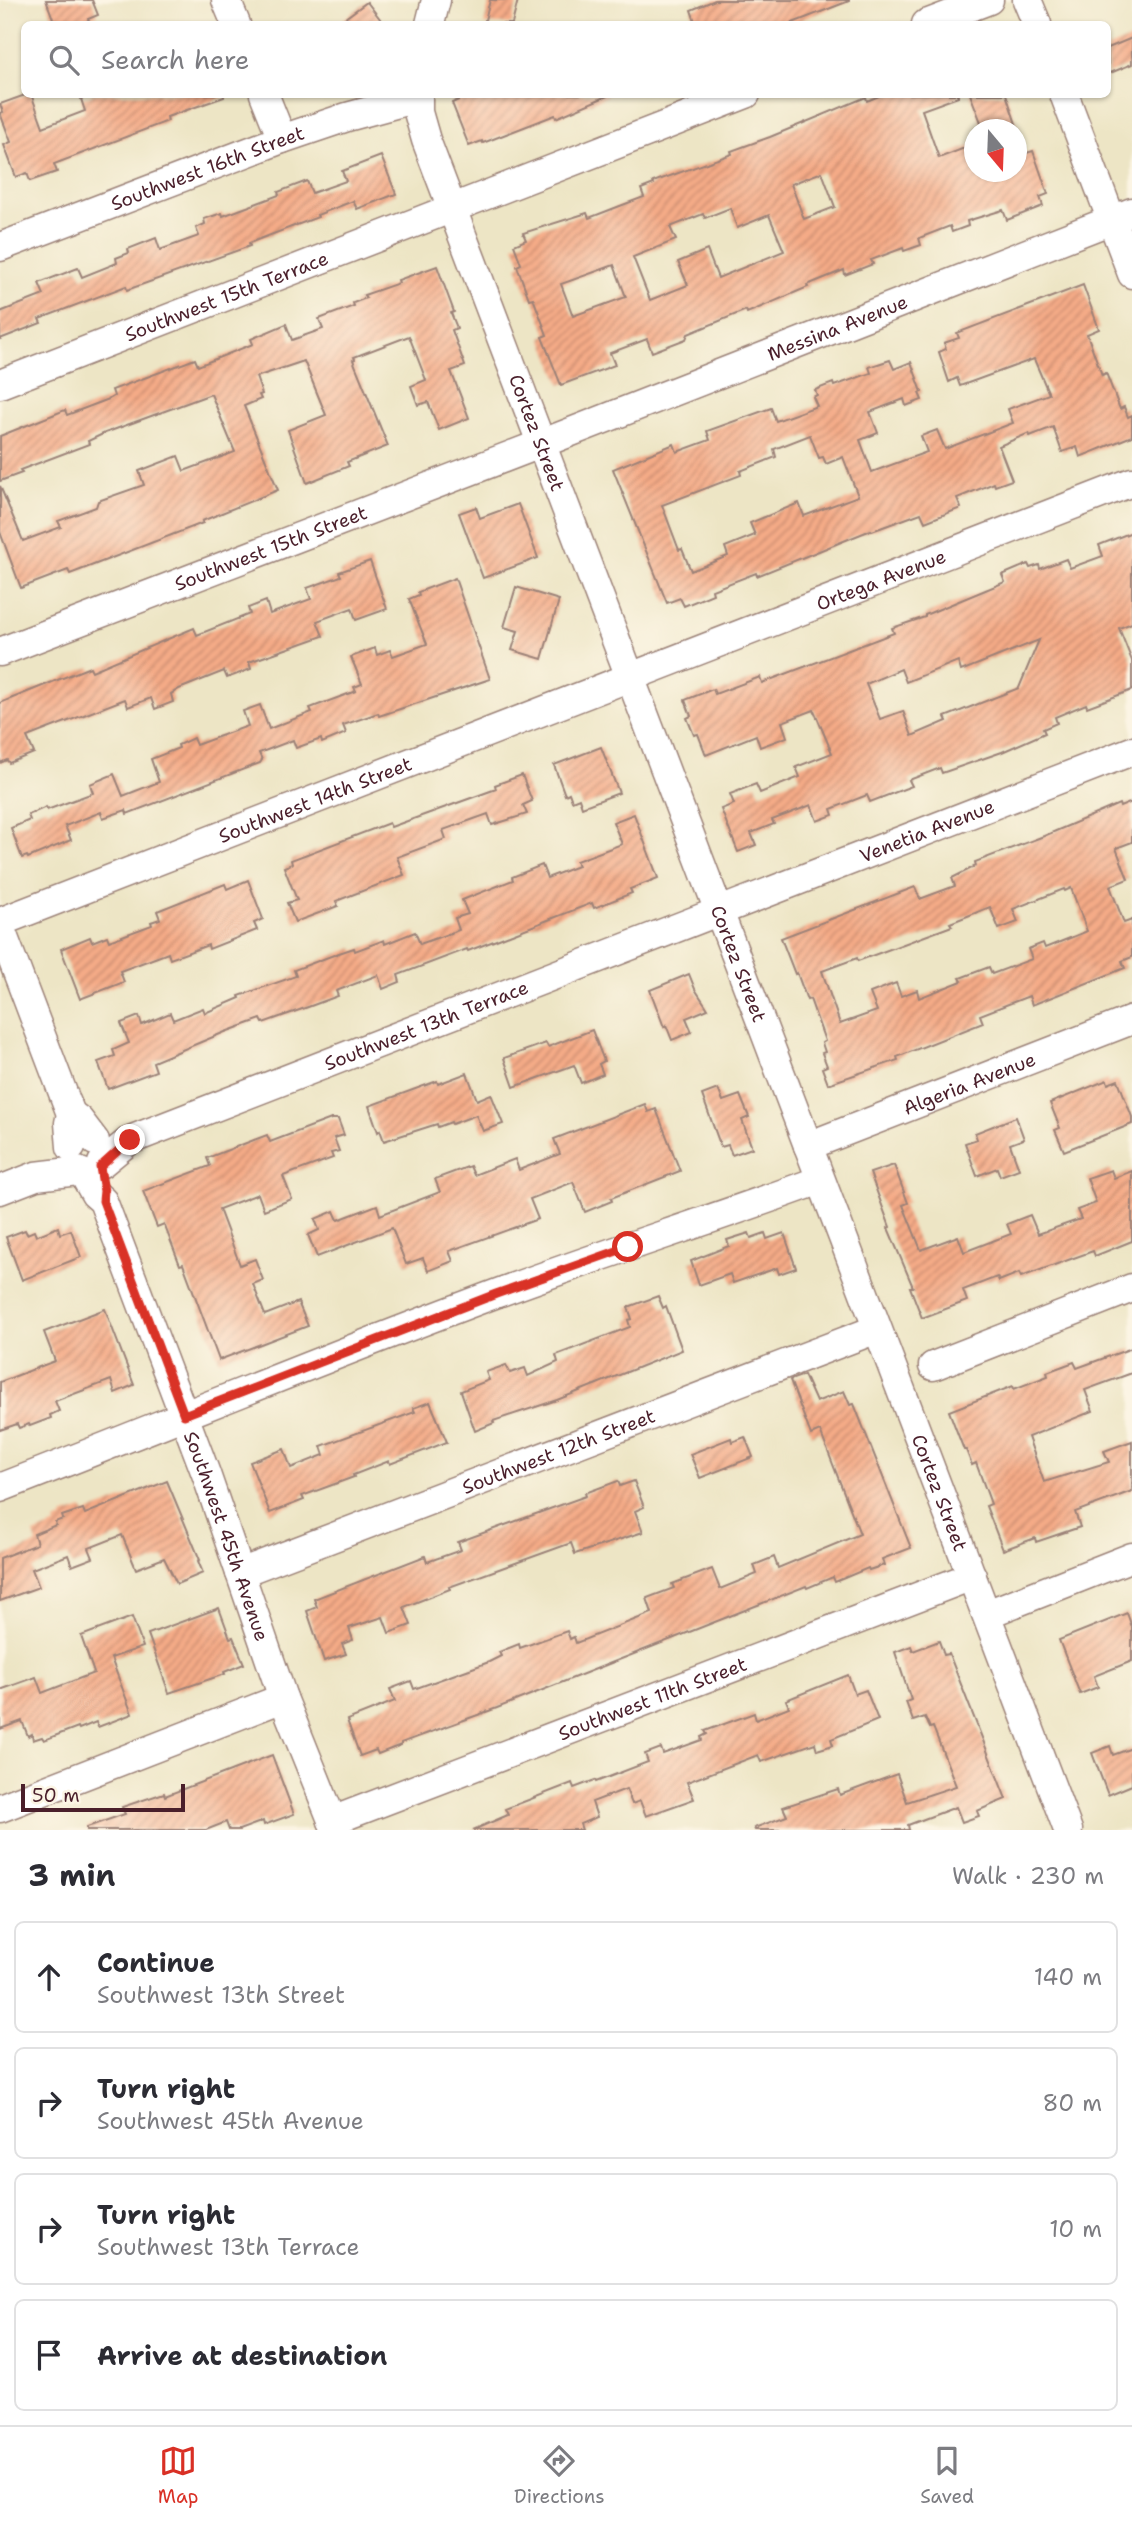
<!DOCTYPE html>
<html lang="en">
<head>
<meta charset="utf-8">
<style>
  body { margin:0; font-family:"Shantell Sans",sans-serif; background:#f7f7f7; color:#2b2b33 }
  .compass { position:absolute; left:964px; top:119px; width:63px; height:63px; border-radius:50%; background:#fff; box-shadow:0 2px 5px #0004; rotate:161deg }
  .scale { position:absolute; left:21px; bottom:18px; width:164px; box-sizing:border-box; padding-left:7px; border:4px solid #4a1f2b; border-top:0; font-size:19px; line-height:24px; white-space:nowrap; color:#4a1f2b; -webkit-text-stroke:5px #fcf5e5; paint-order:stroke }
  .stop { position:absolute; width:21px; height:21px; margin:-16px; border:5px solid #d93025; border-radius:50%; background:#fff }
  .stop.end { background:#d93025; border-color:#fff; box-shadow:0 2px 7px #0008 }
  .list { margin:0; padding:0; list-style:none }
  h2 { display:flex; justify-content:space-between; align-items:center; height:91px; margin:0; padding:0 28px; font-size:30px }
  h2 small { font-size:23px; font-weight:400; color:#7c7c81 }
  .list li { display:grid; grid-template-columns:46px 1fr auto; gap:21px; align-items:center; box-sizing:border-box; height:112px; margin:0 14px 14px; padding:0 14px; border:2px solid #e1e1e2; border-radius:10px }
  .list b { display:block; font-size:26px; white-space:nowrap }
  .list p { margin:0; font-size:23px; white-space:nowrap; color:#7c7c81 }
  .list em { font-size:23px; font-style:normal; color:#7c7c81 }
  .icon { flex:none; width:38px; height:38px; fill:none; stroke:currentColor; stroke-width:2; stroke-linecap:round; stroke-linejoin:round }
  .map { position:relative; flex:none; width:1132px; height:1830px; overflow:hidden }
  .search { position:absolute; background:#fff; box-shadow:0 2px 5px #0004; left:21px; right:21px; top:21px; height:77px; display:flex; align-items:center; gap:18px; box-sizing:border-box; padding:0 24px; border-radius:10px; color:#7c7c81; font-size:26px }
  .sheet { height:595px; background:#fff }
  nav { display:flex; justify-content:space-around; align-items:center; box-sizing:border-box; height:98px; border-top:2px solid #e1e1e2; background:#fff; font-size:19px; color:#7c7c81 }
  nav a { display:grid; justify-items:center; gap:4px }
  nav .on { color:#d93025 }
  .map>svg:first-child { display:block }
  .building { fill:url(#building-hatch); fill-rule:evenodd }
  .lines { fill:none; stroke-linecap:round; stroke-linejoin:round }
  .minor-casing { stroke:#9c8278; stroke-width:31 }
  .minor { stroke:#fff; stroke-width:28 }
  .route { stroke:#d93025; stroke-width:9 }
  .labels { text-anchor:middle; stroke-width:5; stroke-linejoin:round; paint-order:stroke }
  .street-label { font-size:19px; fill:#4a1f2b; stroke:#fcf5e5 }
</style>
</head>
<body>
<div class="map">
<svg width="1132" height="1830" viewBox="0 0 1132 1830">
  <defs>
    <pattern id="building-hatch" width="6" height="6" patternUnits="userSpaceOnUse" patternTransform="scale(1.75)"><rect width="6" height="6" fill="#f5ab87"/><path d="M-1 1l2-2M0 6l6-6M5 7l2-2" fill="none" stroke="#c88b6f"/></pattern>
  </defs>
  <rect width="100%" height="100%" fill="#fcf5e5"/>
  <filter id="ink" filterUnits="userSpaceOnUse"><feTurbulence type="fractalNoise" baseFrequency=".0143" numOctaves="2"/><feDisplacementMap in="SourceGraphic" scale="14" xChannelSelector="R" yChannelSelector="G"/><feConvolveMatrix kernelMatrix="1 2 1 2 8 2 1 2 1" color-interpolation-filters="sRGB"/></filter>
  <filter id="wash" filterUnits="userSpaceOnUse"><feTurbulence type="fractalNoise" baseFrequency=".00686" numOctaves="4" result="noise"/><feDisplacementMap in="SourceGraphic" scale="28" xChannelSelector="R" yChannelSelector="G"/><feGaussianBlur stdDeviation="1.57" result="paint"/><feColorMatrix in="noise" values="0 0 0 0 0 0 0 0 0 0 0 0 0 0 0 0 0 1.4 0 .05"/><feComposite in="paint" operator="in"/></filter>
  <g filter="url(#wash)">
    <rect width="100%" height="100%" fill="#ede5c5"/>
    <g id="blocks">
      <g class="building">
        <path d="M46,0H92L98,15L88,19L90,24H55Z"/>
        <path d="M490,0H518L512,24H484Z"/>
        <path d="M715,0H849V1L790,24H696L691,10Z"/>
        <path d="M367,2L384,24H337Z"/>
        <path d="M1132,38V64L1108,74V48Z"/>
        <path d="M28,94H31L43,127L85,111L81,99L93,94H224V97L167,117L168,121L54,164L57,172L30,181L27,173L16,177L4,145L11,142L0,113L3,112L0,104Z"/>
        <path d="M472,94H607V96L556,118L555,115L483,143L482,141L469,146L452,103Z"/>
        <path d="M884,94H958V97L922,110L939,158L975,144V172H1017V156L1033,151L1048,194L1040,197L1043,206L1007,220L1003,210L967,221L968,226L952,232L950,226L919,238L921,245L904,251L903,248L871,260L873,264L845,275L844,270L807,285L808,287L747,313L746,310L688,334L686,339L652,352L647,339L610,353L615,365L561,385L542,337L547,335L533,298L529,299L517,266L521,264L514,245L526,240L523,233L587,213L589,218L620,206L644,197L641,189L654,184L653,182L732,154L731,151L770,137L866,97L867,101ZM822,172L835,207L804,219L791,184ZM730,208L737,228L769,215L784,251L718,278L707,250L678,262L688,285L650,300L633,257L676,240L670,227L703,214L705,218ZM614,265L626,297L573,316L561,284Z"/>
        <path d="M970,94H1006L1018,130H984Z"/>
        <path d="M381,156L396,194L357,209L353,201L317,215L318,217L249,243L250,246L127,290L126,286L39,319L41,323L0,339V312L44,295L39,283L78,268L82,277L117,263L116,258L129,253L128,249L156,238L160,250L199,236L196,228L205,224L204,219L222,213L223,216L279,195L278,192L307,181L312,193L346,181L342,171Z"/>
        <path d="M437,266L454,312L451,313L457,328L452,330L465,366L451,371L469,418L439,430L428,402L418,405L411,386L426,380L409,336L354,357L355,359L353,360L388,446L347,462L349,466L307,483L288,430L326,415L304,361L256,377L262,394L259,395L261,399L244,406L278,490L202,521L203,523L70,574L68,570L21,588L0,532V486L23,541L61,527L58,521L96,507L98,501L144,485L139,471L178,456L184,471L235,452L211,394L105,433L88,441L89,444L20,470L22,473L0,481V436L65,410L67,415L109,399L114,396L112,390L195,359L198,366L253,344L251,339L286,324L292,340L323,329L319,319L354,306L353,303L366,298L364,295L399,283L398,280Z"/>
        <path d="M1083,285L1099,329L1087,334L1102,375L1106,373L1120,409L1124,407L1128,417L1132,415V436L1080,457L1077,447L1062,452L1053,427L1030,436L1029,433L999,446L1012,480L995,486L994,483L957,498L961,508L925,522L921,513L872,531L871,530L757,576L756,573L712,590L713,594L684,606L680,598L667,603L613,469L674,444L677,452L710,440L707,431L771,408L776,421L817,406L813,397L817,395L815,390L833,383L834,386L871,373L869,367L890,360L894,369L911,362L922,392L919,393L922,400L906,406L904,399L870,412L878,433L860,440L872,472L927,452L921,436L937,430L945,449L1013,423L1008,409L1049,394L1034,359L960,386L957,378L949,382L939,352L946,349L944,343L959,338L957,333ZM810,435L819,458L823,457L826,464L843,457L858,496L804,516L799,503L750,523L755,535L725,547L728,556L691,571L682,549L679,550L662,505L741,475L740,471L776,457L774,449Z"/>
        <path d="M518,504L538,558L483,578L459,513L476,507L480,518Z"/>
        <path d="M1132,532V623L1119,628L1132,661V690L1087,707L1086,704L1055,717L1057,723L1043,729L1045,733L1002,752L942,773L940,768L909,780L912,786L870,802L867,795L831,809L833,815L817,821L811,805L772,820L774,824L751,833L756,845L738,852L721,809L734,804L730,794L756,784L760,793L800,777L796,767L832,753L814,710L782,722L787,737L760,747L756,735L706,755L698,734L694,735L687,718L691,716L685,700L713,689L715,694L760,677L762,683L894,633L892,628L925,617V615L1005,582L1002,575L1028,564L1030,568L1039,565L1040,569L1066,559L1070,568L1103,556L1099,545ZM1039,640L1019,688L945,717L947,721L912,736L903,711L880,719L866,684L901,669L906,682L958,661L961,671Z"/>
        <path d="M370,561L387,609L356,620L352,608L317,621L323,636L249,662L251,669L227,678L224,671L179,689L171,694L173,702L155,709L151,698L128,707L125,699L27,737L34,753L9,763L7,760L0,763V703L90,667L92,671L194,628L197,635L250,614L248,608L266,601L270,614L311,599L307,588L341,576L339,572Z"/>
        <path d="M455,578L490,679L379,716L378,713L343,725L346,733L322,743L321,739L296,748L293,740L259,753L262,760L260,763L127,814L126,810L103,818L101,812L65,826L71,840L28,858L27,856L22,858L11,828L30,820L28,815L46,807L47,810L93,793L90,784L114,774L123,796L159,782L151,759L179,748L178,745L193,738L196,745L248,726L243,711L260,705L269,729L312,712L310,708L356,691L354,687L362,684L351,657L375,648L377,655L390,650L393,656L427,644L409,599L419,595L418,592Z"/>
        <path d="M516,587L559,600L542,659L512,650L518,631L504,627Z"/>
        <path d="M601,747L619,793L582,807L579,798L572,801L569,793L565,795L554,765Z"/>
        <path d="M522,775L532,801L523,805L527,814L492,825L488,814L443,830L446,839L397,857L404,875L336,901L338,906L295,922L287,903L297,900L284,867L292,864L291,860L389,823L391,827L460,802L496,789L495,785Z"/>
        <path d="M1132,802V842L1116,848L1128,879L1110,886L1124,923L1132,920V957L1122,961L1125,968L1032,1005L1029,996L980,1015L983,1023L897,1057L898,1060L828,1084L822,1068L827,1066L822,1053L825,1052L822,1043L825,1041L810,999L807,1000L797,973L795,974L781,938L915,887L920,899L955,886L952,878L976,866L975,862L1044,836L1119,804L1120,807ZM1071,888L1087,931L1085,932L1045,948L1043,943L1028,949L1032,959L992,974L989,967L960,978L962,981L919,998L917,990L901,996L896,983L870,993L877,1011L840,1024L822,971L857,958L858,961L952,926L950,923L990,907L999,929L1018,922L1013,909L1064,889L1065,891Z"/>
        <path d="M634,814L658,878L630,889L632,893L594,908L592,903L468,951L467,949L398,975L400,982L383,989L378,975L336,991L338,996L308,1007L263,1023L261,1019L225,1032L153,1062L156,1071L108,1089L98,1062L115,1056L113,1050L129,1043L121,1023L139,1016L142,1025L170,1013L173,1020L203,1008L205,1013L240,998L239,996L296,976L294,970L339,953L354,948L355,951L384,940L385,944L415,932L420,944L459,930L455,918L468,914L462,900L513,880L512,877L542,865L547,878L578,866L576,861L622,844L613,822Z"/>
        <path d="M248,880L263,919L254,923L257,930L209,949L208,945L170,959L168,953L120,971L124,982L80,999L61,949L90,937L92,942L107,936L109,941L152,925L151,922L160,919L157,911L225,884L227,889Z"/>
        <path d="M689,974L695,989L708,1009L686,1018L692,1032L672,1040L666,1025L664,1027L650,990Z"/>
        <path d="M592,1030L604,1061L599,1064L603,1074L581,1083L574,1065L514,1087L504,1058L546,1043L548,1047Z"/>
        <path d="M467,1073L477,1100L491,1094L503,1124L483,1131L476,1115L452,1124L451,1122L438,1127L437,1124L384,1141L380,1130L378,1132L369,1106L437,1081L438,1084Z"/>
        <path d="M1107,1080L1108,1084L1118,1080L1132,1117V1124L1064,1151L1055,1130L1060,1128L1050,1103Z"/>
        <path d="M718,1089L723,1101L740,1095L749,1117L742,1120L752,1148L732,1155L728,1145L721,1147L702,1095Z"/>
        <path d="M645,1104L648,1112L656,1109L680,1171L611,1198L612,1201L585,1212L573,1182L530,1199L538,1219L449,1251L453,1261L428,1271L423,1258L406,1264L392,1228L317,1257L308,1235L319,1230L315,1219L334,1211L338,1220L377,1205L380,1215L440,1192L435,1179L470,1166L474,1175L515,1159L519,1170L560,1154L554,1139Z"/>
        <path d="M1016,1117L1024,1139L1010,1144L1019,1169L1000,1176L997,1168L977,1176L965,1143L977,1139L975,1133Z"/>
        <path d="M331,1119H338L344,1135L334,1138L339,1151L331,1153L333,1158L283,1176L292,1199L264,1210L258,1194L219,1209L240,1265L255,1259L263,1280L253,1284L265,1315L298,1302L308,1326L219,1360L183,1264L180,1265L164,1224L157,1227L143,1191L210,1166L207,1158L267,1135L270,1142Z"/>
        <path d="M894,1165L908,1203L903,1205L921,1250L958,1236L964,1252L1011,1234L1007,1224L1030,1215L1038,1234L1081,1219L1077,1210L1096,1203L1087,1178L1111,1170L1114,1178L1132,1171V1241L1095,1256L1093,1251L1021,1277L1019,1273L999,1281L997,1277L963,1290L967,1301L922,1318L910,1287H913L888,1228L890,1227L870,1173Z"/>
        <path d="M58,1227L60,1234L71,1230L81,1257L22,1280L6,1237L25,1230L27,1234L34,1231L36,1236Z"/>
        <path d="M749,1233L751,1238L765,1233L767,1239L784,1233L796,1268L779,1274L777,1268L733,1283L730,1274L699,1285L691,1261L729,1246L727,1240Z"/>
        <path d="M658,1296L663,1308L666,1306L682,1350L557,1400L493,1421L494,1423L475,1431L461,1391L489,1380L486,1372L506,1365L510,1373L525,1368L528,1376L558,1362L556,1355L630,1327L628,1320L632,1319L628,1307Z"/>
        <path d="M105,1309L134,1385L115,1393L111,1380L55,1401L59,1411L50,1415L51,1418L30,1426L29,1424L19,1428L17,1424L0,1430V1382L55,1361L44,1332Z"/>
        <path d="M1132,1348V1373L1085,1390L1093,1411L1028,1437L1044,1482L1109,1462L1104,1451L1132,1441V1491L1075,1512L1080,1527L1036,1542L1035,1538L1003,1550L986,1506L991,1504L976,1463L972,1465L966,1450H964L949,1411L1013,1386L1014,1389L1048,1376L1047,1372L1074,1362L1077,1368Z"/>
        <path d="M804,1375L816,1402L844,1391L850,1405L854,1404L911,1548L882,1559L884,1565L869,1570L868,1568L835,1582L833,1577L807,1588L806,1586L497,1708L401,1743V1745L378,1754L376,1750L360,1756L347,1720L395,1701L390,1689L411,1681L414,1689L489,1662L501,1656L499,1652L519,1644L520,1648L567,1631L570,1639L574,1637L576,1643L652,1613L647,1598L674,1588L672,1584L712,1569L720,1589L757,1574L754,1565L774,1557L778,1568L860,1534L820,1431L811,1435L790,1380Z"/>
        <path d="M430,1402L447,1442L390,1464L389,1461L353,1475L354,1477L302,1496L304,1500L270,1513L250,1462L284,1449L291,1468L324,1455L321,1446L415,1412L413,1408Z"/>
        <path d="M745,1437L753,1457L700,1478L690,1454L731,1438L732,1442Z"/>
        <path d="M167,1481L200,1560L198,1561L203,1573L177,1584L164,1558L136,1569L122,1535L89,1548L93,1558L72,1566L68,1555L32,1569L39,1587L0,1601V1558L37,1544L34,1534L56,1525L55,1522L63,1519L62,1516L83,1509L85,1514Z"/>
        <path d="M618,1481L620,1486L634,1481L644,1507L635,1511L643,1532L575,1554L571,1543L449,1587L450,1589L404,1607L411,1625L389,1633L383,1617L349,1628L353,1640L342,1644L346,1654L324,1661L307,1611L317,1607L314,1599L425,1556L427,1562L461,1550L458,1542L586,1496L585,1493Z"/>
        <path d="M219,1608L230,1638L233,1637L244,1664L224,1672L225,1674L169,1693L148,1634Z"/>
        <path d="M1127,1613L1132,1627V1661L1094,1676L1098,1687L1080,1694L1059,1640Z"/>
        <path d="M132,1617L143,1647L111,1658L132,1714L98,1727L96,1722L79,1729L78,1727L44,1740L42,1737L33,1740L32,1734L28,1736L22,1721L0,1729V1690L36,1677L42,1693L94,1673L81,1636Z"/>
        <path d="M939,1641L944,1655L949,1654L1006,1799L977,1811L979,1816L962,1822L956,1807L908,1825L909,1830H755L754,1828L787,1816L783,1807L838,1789L840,1795L897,1774L907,1802L956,1786L933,1727L930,1728L925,1717L913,1721L906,1702L911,1700L895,1652L911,1646L913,1651Z"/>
        <path d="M848,1675L855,1694L866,1690L878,1720L831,1739L833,1745L817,1750L815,1743L761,1762L758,1755L687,1782L694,1799L646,1816L640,1801L632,1804L626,1789L592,1802L597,1817L580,1824L582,1830H473L508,1815L505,1809L572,1783L574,1788L595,1780L596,1782L648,1762L645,1754L661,1748L663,1754L702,1740L701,1737L707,1734L705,1731L754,1713L756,1720L789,1707L786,1700Z"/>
        <path d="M1110,1746L1113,1755L1132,1748V1785L1108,1795L1092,1753Z"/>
        <path d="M272,1755L294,1814L264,1825L263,1821L239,1830H229L226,1822L206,1830H87V1827L125,1814L122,1807L164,1793L165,1796Z"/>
      </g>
    </g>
  </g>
  <g filter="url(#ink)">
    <use href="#blocks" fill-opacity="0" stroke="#9c8278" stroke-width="2"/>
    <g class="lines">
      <defs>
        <g id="minor">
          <path d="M226,0L236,24"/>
          <path d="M1027,0L1037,24"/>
          <path d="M430,24L436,0"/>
          <path d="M926,24L989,0"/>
          <path d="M264,94L282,139"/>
          <path id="s1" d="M418,94V112L426,140L1068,1830"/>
          <path d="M1064,94L1132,274"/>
          <path id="s2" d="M0,247L282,139L347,117L417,98"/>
          <path id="s3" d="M0,384L746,94"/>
          <path id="s4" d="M0,652L543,443L1132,212"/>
          <path id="s5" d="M0,922L1132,482"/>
          <path d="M0,927L71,1114L69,1123L71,1147"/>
          <path d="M71,1114L79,1120L95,1141"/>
          <path id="s6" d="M808,1146L1132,1020"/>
          <path id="s7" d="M102,1163L130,1140L1132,751"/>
          <path id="s8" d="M83,1173L95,1194L103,1201L206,1474L283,1698L336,1830"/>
          <path d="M0,1190L36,1176L78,1171"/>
          <path d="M933,1366L1132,1288"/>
          <path d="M0,1488C165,1424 329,1356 495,1294C602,1254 712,1220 820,1180"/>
          <path id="s9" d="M240,1573L877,1329"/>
          <path d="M987,1614L1132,1557"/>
          <path d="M0,1808L283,1698"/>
          <path id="s10" d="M332,1821L972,1576"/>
        </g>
      </defs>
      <use href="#minor" class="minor-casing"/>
      <use href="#minor" class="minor"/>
    </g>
  </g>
  <g class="lines" filter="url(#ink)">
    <path class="route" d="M130,1140L100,1167L104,1191L103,1201L184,1415L496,1294L628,1247"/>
  </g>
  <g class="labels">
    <g class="street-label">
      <text dy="7" stroke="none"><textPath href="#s2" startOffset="222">Southwest 16th Street</textPath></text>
      <text dy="7" stroke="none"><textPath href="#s3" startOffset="243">Southwest 15th Terrace</textPath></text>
      <text dy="7" stroke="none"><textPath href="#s4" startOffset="898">Messina Avenue</textPath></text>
      <text dy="7" stroke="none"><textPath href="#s1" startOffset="360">Cortez Street</textPath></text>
      <text dy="7" stroke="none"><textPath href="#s4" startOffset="290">Southwest 15th Street</textPath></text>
      <text dy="7" stroke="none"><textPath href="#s5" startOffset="945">Ortega Avenue</textPath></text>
      <text dy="7" stroke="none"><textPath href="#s5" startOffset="338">Southwest 14th Street</textPath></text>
      <text dy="7" stroke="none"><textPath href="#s7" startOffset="891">Venetia Avenue</textPath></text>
      <text dy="7" stroke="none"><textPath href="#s1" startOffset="928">Cortez Street</textPath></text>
      <text dy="7" stroke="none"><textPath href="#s7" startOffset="354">Southwest 13th Terrace</textPath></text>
      <text dy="7" stroke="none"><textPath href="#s6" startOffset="173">Algeria Avenue</textPath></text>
      <text dy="7" stroke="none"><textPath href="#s9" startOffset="341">Southwest 12th Street</textPath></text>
      <text dy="7" stroke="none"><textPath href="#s1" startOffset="1494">Cortez Street</textPath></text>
      <text dy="7" stroke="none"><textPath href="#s8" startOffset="392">Southwest 45th Avenue</textPath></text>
      <text dy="7" stroke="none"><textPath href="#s10" startOffset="343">Southwest 11th Street</textPath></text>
    </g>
  </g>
</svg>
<svg class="compass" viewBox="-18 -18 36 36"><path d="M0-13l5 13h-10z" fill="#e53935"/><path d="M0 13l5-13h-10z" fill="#7c7c81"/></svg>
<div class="scale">50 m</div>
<div class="stop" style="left:628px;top:1247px"></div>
<div class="stop end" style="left:130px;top:1140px"></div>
<div class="search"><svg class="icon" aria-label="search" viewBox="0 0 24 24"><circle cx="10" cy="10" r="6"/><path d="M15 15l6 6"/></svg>Search here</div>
</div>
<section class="sheet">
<h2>3 min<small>Walk · 230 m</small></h2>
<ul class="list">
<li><svg class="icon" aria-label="ahead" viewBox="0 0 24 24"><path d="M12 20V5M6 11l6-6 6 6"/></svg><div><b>Continue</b><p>Southwest 13th Street</p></div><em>140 m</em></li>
<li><svg class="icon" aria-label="right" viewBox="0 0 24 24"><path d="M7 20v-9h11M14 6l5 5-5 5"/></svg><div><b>Turn right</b><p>Southwest 45th Avenue</p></div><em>80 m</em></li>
<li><svg class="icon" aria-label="right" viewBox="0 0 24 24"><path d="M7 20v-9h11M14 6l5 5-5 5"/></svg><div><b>Turn right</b><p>Southwest 13th Terrace</p></div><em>10 m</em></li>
<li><svg class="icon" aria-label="arrive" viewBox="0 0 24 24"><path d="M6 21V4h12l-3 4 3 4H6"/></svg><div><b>Arrive at destination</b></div></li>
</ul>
</section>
<nav>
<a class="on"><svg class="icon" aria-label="map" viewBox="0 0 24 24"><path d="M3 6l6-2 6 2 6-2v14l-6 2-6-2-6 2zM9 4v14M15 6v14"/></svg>Map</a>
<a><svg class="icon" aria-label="directions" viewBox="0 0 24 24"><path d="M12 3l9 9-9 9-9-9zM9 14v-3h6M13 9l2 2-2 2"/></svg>Directions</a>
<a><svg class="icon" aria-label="saved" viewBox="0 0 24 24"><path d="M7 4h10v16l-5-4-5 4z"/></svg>Saved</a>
</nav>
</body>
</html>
